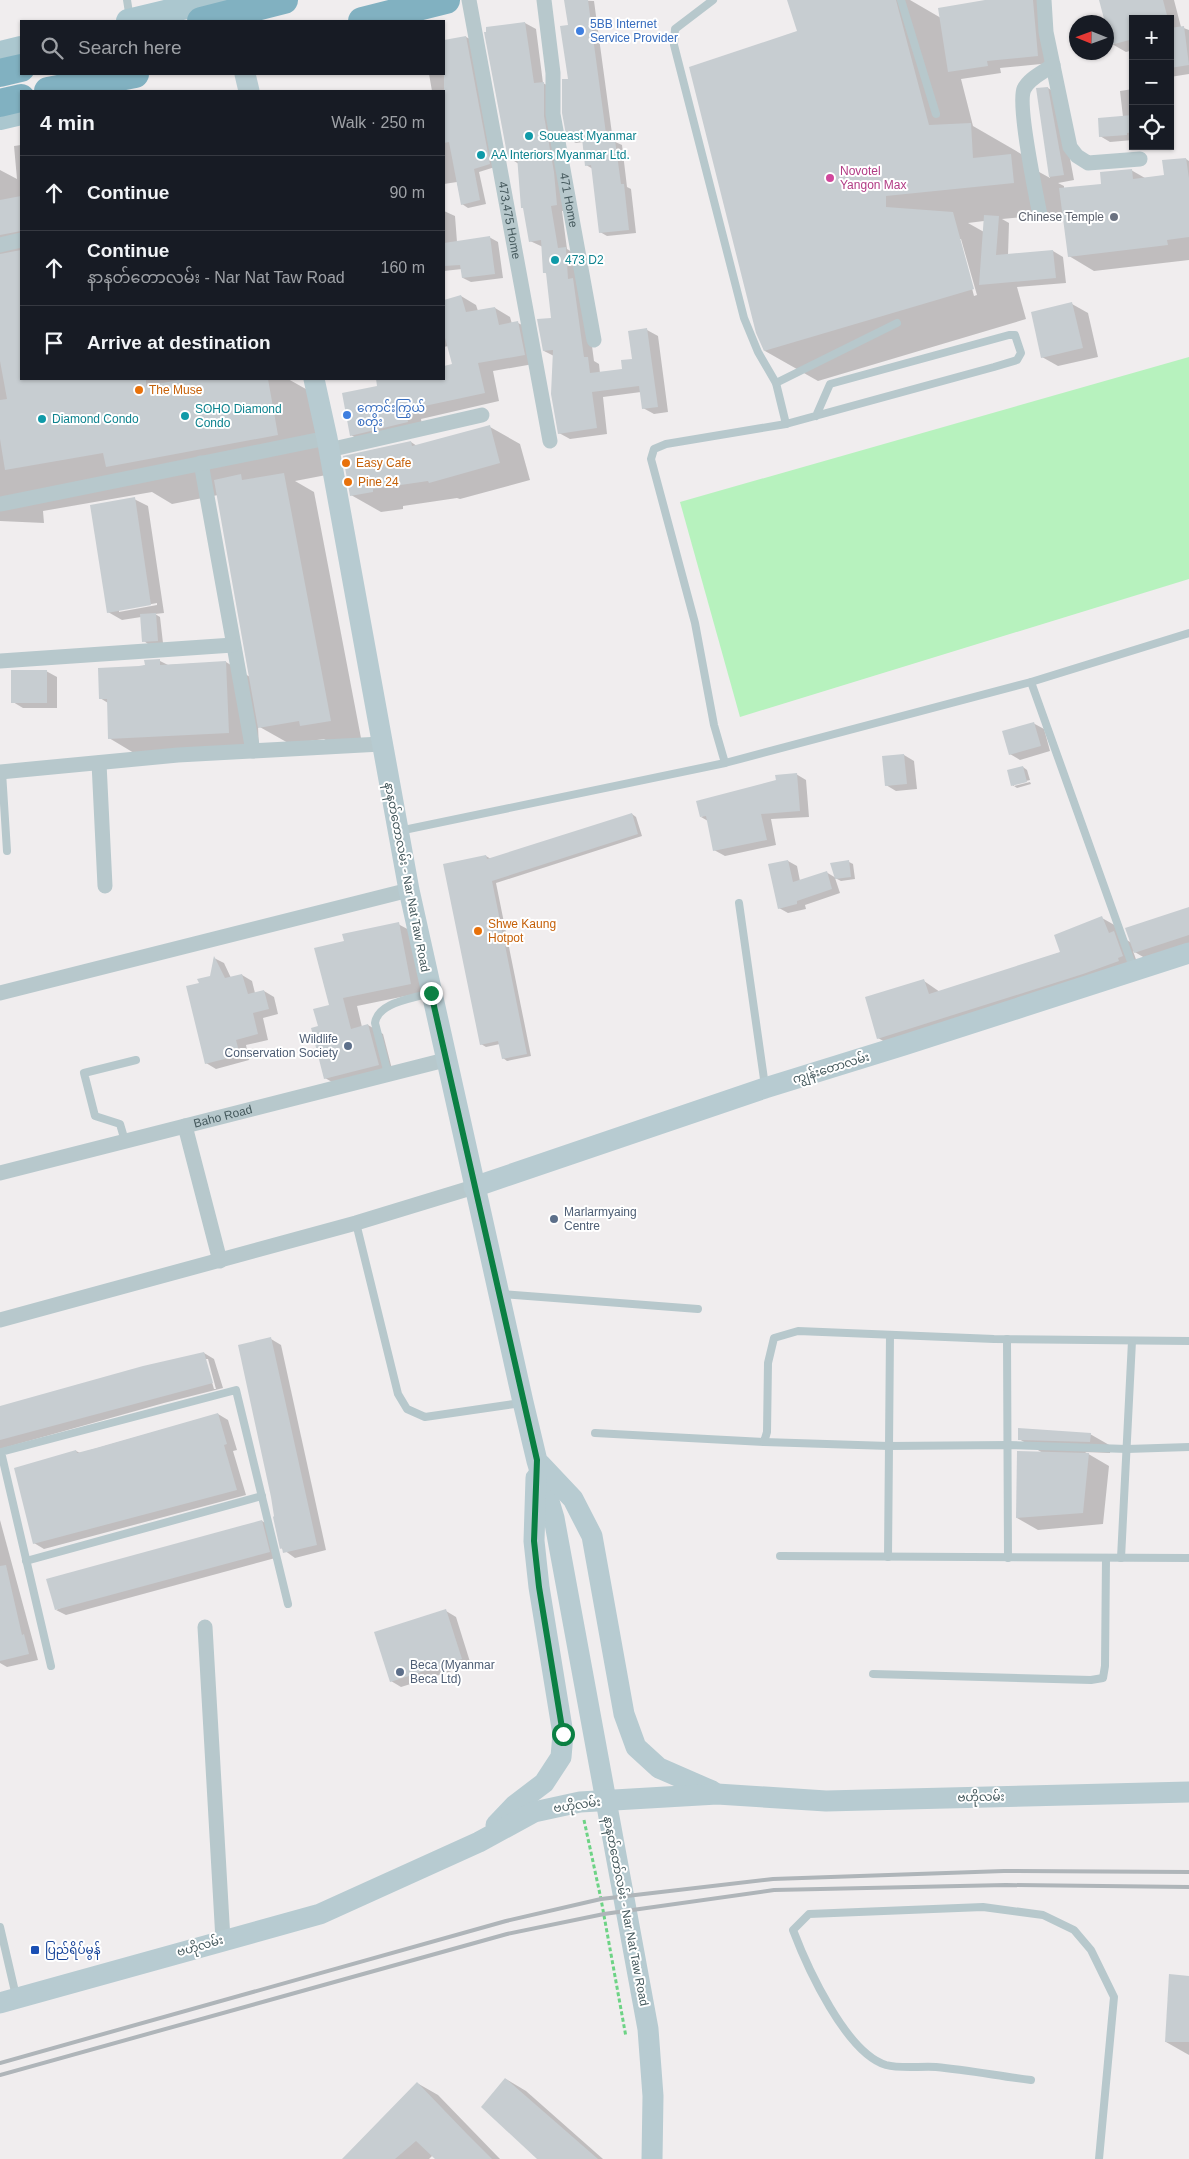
<!DOCTYPE html>
<html lang="en">
<head>
<meta charset="utf-8">
<style>
  body { margin:0; font-family:Helvetica,"Noto Sans Myanmar",sans-serif; background:#242831; color:#f1f3f6 }
  .controls { position:absolute; right:15px; top:15px; display:grid; overflow:hidden; border-radius:0px; box-shadow:0 1px 4px #0004 }
  .controls button { width:45px; height:45px; display:grid; place-items:center; padding:0; border:0; border-bottom:1px solid #363941; background:#171b24; color:#f1f3f6; font:25px sans-serif }
  .compass { position:absolute; left:1069px; top:15px; width:45px; height:45px; border-radius:50%; background:#171b24; box-shadow:0 1px 4px #0004; rotate:271deg }
  .stop { position:absolute; width:15px; height:15px; margin:-11px; border:4px solid #0b8043; border-radius:50%; background:#fff }
  .stop.end { background:#0b8043; border-color:#fff; box-shadow:0 1px 5px #0008 }
  .list { margin:0; padding:0; list-style:none }
  h2 { display:flex; justify-content:space-between; align-items:center; height:65px; margin:0; padding:0 20px; font-size:21px }
  h2 small { font-size:16px; font-weight:400; color:#9ea1a6 }
  .list li { display:grid; grid-template-columns:32px 1fr auto; gap:15px; align-items:center; box-sizing:border-box; height:75px; padding:0 20px; border-top:1px solid #363941 }
  .list b { display:block; font-size:19px; white-space:nowrap }
  .list p { margin:0; font-size:16px; white-space:nowrap; color:#9ea1a6 }
  .list em { font-size:16px; font-style:normal; color:#9ea1a6 }
  .icon { flex:none; width:28px; height:28px; fill:none; stroke:currentColor; stroke-width:2; stroke-linecap:round; stroke-linejoin:round }
  .map { position:relative; flex:none; width:1189px; height:2159px; overflow:hidden }
  .search { position:absolute; background:#171b24; box-shadow:0 1px 4px #0004; left:20px; top:20px; width:425px; height:55px; display:flex; align-items:center; gap:12px; box-sizing:border-box; padding:0 18px; border-radius:0px; color:#9ea1a6; font-size:19px }
  .panel { position:absolute; background:#171b24; box-shadow:0 1px 4px #0004; left:20px; top:90px; width:425px; height:290px; border-radius:0px }
  .map>svg:first-child { display:block }
  .green { fill:#b7f2be }
  .shadow { fill:#0003; fill-rule:evenodd }
  .building { fill:#c7cdd1 }
  .lines { fill:none; stroke-linecap:round; stroke-linejoin:round }
  .path { stroke:#6dd385; stroke-width:3; stroke-dasharray:4 2.5; stroke-linecap:butt }
  .lane { stroke:#b7c8cc; stroke-width:8 }
  .street { stroke:#b7c8cc; stroke-width:15 }
  .secondary { stroke:#b7cbd1; stroke-width:21 }
  .primary { stroke:#abc7cf; stroke-width:24 }
  .highway { stroke:#81b1c1; stroke-width:28 }
  .rail { stroke:#afb5b9; stroke-width:4 }
  .route { stroke:#0b8043; stroke-width:6 }
  .shop-dot { fill:#3f7fe0; stroke:#fff; stroke-width:2 }
  .culture-dot { fill:#0f9aa8; stroke:#fff; stroke-width:2 }
  .hotel-dot { fill:#d1479c; stroke:#fff; stroke-width:2 }
  .worship-dot { fill:#6b7280; stroke:#fff; stroke-width:2 }
  .food-dot { fill:#e8710a; stroke:#fff; stroke-width:2 }
  .service-dot { fill:#5c6f8a; stroke:#fff; stroke-width:2 }
  .transit-dot { fill:#1a4fb4; stroke:#fff; stroke-width:2 }
  .labels { text-anchor:middle; stroke-width:4; stroke-linejoin:round; paint-order:stroke }
  .shop-label { font-size:12px; fill:#366cbe; stroke:#fff; text-anchor:start }
  .culture-label { font-size:12px; fill:#0d838f; stroke:#fff; text-anchor:start }
  .hotel-label { font-size:12px; fill:#b23c85; stroke:#fff; text-anchor:start }
  .street-label { font-size:12px; fill:#44585c; stroke:#fff }
  .worship-label { font-size:12px; fill:#5b616d; stroke:#fff; text-anchor:end }
  .food-label { font-size:12px; fill:#c56008; stroke:#fff; text-anchor:start }
  .service-label { font-size:12px; fill:#4e5e75; stroke:#fff; text-anchor:start }
  .transit-label { font-size:12px; fill:#164399; stroke:#fff; text-anchor:start }
</style>
</head>
<body>
<div class="map">
<svg width="1189" height="2159" viewBox="0 0 1189 2159">
  <rect width="100%" height="100%" fill="#f0edee"/>
  <path class="green" d="M1189,357V579L740,717L680,502Z"/>
  <g class="shadow">
    <path d="M566,0L594,1L613,141L622,145L627,187L631,189L636,233L607,236L600,232L593,169L586,165L583,142L576,143L568,139L569,26Z"/>
    <path d="M789,0H910L941,18L992,0H1040L1051,63L1000,68L1001,73L961,79L973,126L1023,155V163L1050,178L1038,89L1048,88L1058,94L1074,180L1058,183L1064,186V189L1103,185L1131,170L1145,178L1165,176L1186,159L1189,161V260L1094,271L1069,256L1064,213L1002,219L1009,223L1008,255L1053,251L1063,257L1066,283L1017,287L1026,319L818,381L765,351L798,32ZM984,221V232L968,223ZM959,239H961L977,295L974,296Z"/>
    <path d="M1101,0H1174L1181,27L1189,30V74L1170,77V19H1133V50L1126,52L1112,44Z"/>
    <path d="M525,23L536,29L543,83L554,89L567,211H562L567,249L577,255L584,286L594,361L599,364L600,373L623,370L633,360L647,330L658,336L668,412L654,414L643,408L641,392L603,397L607,434L570,439L559,433L554,356L544,351L553,319L547,274L544,272L543,247L530,241L519,164L509,158Z"/>
    <path d="M466,37L472,40L495,167L479,172L486,204L468,208L462,204L457,182L444,184V91H432L429,74H444V41Z"/>
    <path d="M1133,89V140L1110,142L1100,136L1123,117L1120,91Z"/>
    <path d="M21,145V379H288L329,402L342,472L295,481L314,492L361,738L331,743L324,739L290,744L258,726L259,749L139,756L109,738L108,703L100,698L139,667L160,661L168,665L226,662L250,677L218,495L172,504L152,492L43,511L44,523L0,521V170L17,179L14,146Z"/>
    <path d="M444,211L455,216L457,242L489,237L498,242L503,278L471,282L463,278L462,269L444,271Z"/>
    <path d="M461,296L476,305L478,311L495,308L510,317L512,324L518,323L534,331L539,363L493,371L499,401L421,419L423,431L366,444L351,435L378,387L377,382L393,379H444V367L454,365L448,346L444,347V302Z"/>
    <path d="M1072,304L1088,313L1098,357L1058,366L1042,357Z"/>
    <path d="M490,427L520,444L530,480L460,499L457,498L403,506V509L381,512L351,495L411,442L417,446Z"/>
    <path d="M134,499L148,506L164,613L155,614L160,617L163,643L148,644L144,641L141,617L122,620L108,612ZM157,603V605L119,612V610Z"/>
    <path d="M46,671L57,677V708H23L13,702Z"/>
    <path d="M1033,723L1044,729L1050,751L1020,760L1010,754Z"/>
    <path d="M904,755L914,761L917,789L896,791L886,785Z"/>
    <path d="M1023,767L1027,770L1030,780L1014,784V786L1012,785Z"/>
    <path d="M796,774L806,780L809,817L771,819L776,845L725,856L714,850L708,821L701,817L777,781Z"/>
    <path d="M1030,782L1031,784L1017,788L1014,786Z"/>
    <path d="M632,814L636,817L642,836L496,883L531,1056L507,1061L503,1058L500,1044L486,1047L481,1044L486,856L491,859Z"/>
    <path d="M788,861L797,866L800,881L826,872L836,878L849,862L853,864L855,879L841,881L835,878L840,893L805,905L806,909L788,913L779,908Z"/>
    <path d="M1189,908V949L1150,961L1133,951L1138,965L894,1047L878,1038L924,981L940,992L1062,952L1102,918L1118,927L1121,937L1132,943Z"/>
    <path d="M398,924L413,932L425,992L357,1006L362,1027L368,1025L383,1034L393,1073L339,1086L325,1078L319,1027L330,1006L345,942Z"/>
    <path d="M214,958L224,963L231,978L242,975L252,981L255,993L264,991L274,997L278,1014L263,1018L268,1040L246,1045L249,1060L216,1069L206,1063L200,984L211,977Z"/>
    <path d="M271,1339L281,1345L326,1550L295,1558L281,1548Z"/>
    <path d="M204,1353L214,1359L223,1388L164,1403L0,1449V1408ZM205,1359H208L216,1389H214Z"/>
    <path d="M218,1414L228,1420L237,1450L233,1451L246,1495L44,1549L34,1543L76,1451L80,1453Z"/>
    <path d="M1090,1434L1111,1446L1110,1453L1085,1452L1109,1466L1103,1524L1038,1530L1017,1518L1043,1453L1019,1439Z"/>
    <path d="M0,1520L38,1660L7,1667L0,1663Z"/>
    <path d="M262,1521L272,1527L279,1557L66,1615L56,1610Z"/>
    <path d="M446,1611L456,1617L471,1665L401,1687L391,1681Z"/>
    <path d="M1189,1977V2055L1166,2042Z"/>
    <path d="M506,2079L526,2091L603,2159H539Z"/>
    <path d="M417,2083L438,2095L500,2159H437L433,2155L429,2159H344Z"/>
  </g>
  <g class="building">
    <path d="M564,0H588L607,141L615,140L621,184H624L629,230L599,233L591,165L585,166L582,138L567,140L562,113V79H568L560,26L568,25Z"/>
    <path d="M787,0H896L929,125L971,123L973,158L1011,154L1014,183L886,196V207L953,212L974,289L764,351L756,333L689,67L797,31Z"/>
    <path d="M985,0H1033L1038,56L987,61L988,66L948,72L938,8Z"/>
    <path d="M1099,0H1163L1168,19H1133V39L1111,45Z"/>
    <path d="M525,22L534,83L544,82V116L554,172L557,205L551,206L558,248L566,247L568,279L573,278L584,357H588L590,373L622,369L621,360L632,359L628,331L647,328L658,407L642,409L639,386L592,392L597,428L558,434L551,394L553,350L543,351L537,319L551,318L546,273H543L541,240L529,242L523,208H521L517,156L508,159L484,32H486V27Z"/>
    <path d="M1184,26L1189,65L1170,68V28Z"/>
    <path d="M466,36L490,164L474,169L480,200L461,205L449,142L444,143V40Z"/>
    <path d="M1048,87L1064,175L1049,177L1036,88Z"/>
    <path d="M1133,115V132L1127,133V135L1099,137L1098,118Z"/>
    <path d="M1186,158L1189,178V237L1167,240L1168,245L1068,257L1059,188L1101,184L1100,172L1132,169L1133,179L1164,175L1162,160Z"/>
    <path d="M21,196V231L0,235V200Z"/>
    <path d="M984,215L999,216L996,255L1053,250L1056,278L979,285Z"/>
    <path d="M490,236L495,274L462,278L460,265L444,266V243Z"/>
    <path d="M21,250V379H146V386L185,379H268L278,435L106,467L103,453L5,470L0,439V400L7,399L0,361V254Z"/>
    <path d="M461,295L466,312L495,307L499,325L518,321L525,355L478,363L485,393L406,410L408,422L350,436L342,393L377,386L376,379H444V366L452,364L444,334V300Z"/>
    <path d="M1072,302L1083,348L1041,358L1031,312Z"/>
    <path d="M490,425L500,463L429,483L428,481L373,489V492L350,496L343,456L411,441L412,446Z"/>
    <path d="M284,473L331,721L300,726L299,721L258,728L214,480L241,474L242,480Z"/>
    <path d="M135,497L151,605L107,613L90,505Z"/>
    <path d="M156,613L158,641L142,642L140,614Z"/>
    <path d="M160,659V665L226,661L229,733L108,739L107,699H99L98,668L139,666L145,665L144,660Z"/>
    <rect x="11" y="670" width="36" height="33"/>
    <path d="M1034,722L1041,746L1009,755L1002,731Z"/>
    <path d="M904,754L907,784L885,786L882,756Z"/>
    <path d="M1023,766L1027,782L1011,786L1007,770Z"/>
    <path d="M797,773L800,811L761,814L767,840L713,851L706,816L700,817L696,801L776,780L775,775Z"/>
    <path d="M632,813L638,834L492,881L527,1054L502,1059L498,1041L480,1045L443,864L486,855L487,859Z"/>
    <path d="M788,860L793,882L827,871L832,889L797,901V904L778,909L768,864Z"/>
    <path d="M849,860L851,877L835,879L830,863Z"/>
    <path d="M1189,907V935L1134,953L1125,928Z"/>
    <path d="M1102,916L1109,933L1114,931L1123,956L1118,958L1119,961L1083,974L877,1039L865,997L924,979L929,994L1060,952L1054,935Z"/>
    <path d="M399,922L411,984L343,998L351,1029L368,1024L379,1065L324,1079L311,1028L318,1026L313,1009L329,1005L314,948L344,941L342,934Z"/>
    <path d="M214,956L225,978L242,974L248,994L264,990L269,1009L253,1013L258,1034L236,1040L240,1055L205,1064L186,986L199,983L197,979L210,976Z"/>
    <path d="M271,1337L317,1545L283,1553L282,1548L280,1549L273,1517L274,1516L271,1497L238,1345Z"/>
    <path d="M204,1352L213,1383L0,1440V1406L143,1366Z"/>
    <path d="M218,1413L227,1444L224,1445L237,1490L33,1544L14,1468L76,1450L77,1453L96,1448Z"/>
    <path d="M1018,1428L1091,1433L1090,1442L1018,1440Z"/>
    <path d="M1017,1451L1089,1453L1083,1513L1016,1518Z"/>
    <path d="M262,1520L270,1552L55,1610L46,1579Z"/>
    <path d="M6,1565L22,1635L24,1634L29,1654L0,1661V1566Z"/>
    <path d="M446,1609L462,1659L390,1682L374,1632Z"/>
    <path d="M1169,1974L1189,1976V2042H1165Z"/>
    <path d="M505,2078L598,2159H537L481,2107Z"/>
    <path d="M417,2082L468,2135L492,2159H435L416,2141L395,2159H342Z"/>
  </g>
  <g class="lines">
    <path class="path" d="M584,1820L601,1899L626,2037"/>
    <g class="lane">
      <path d="M127,0L130,19"/>
      <path d="M713,0L675,29L674,45L744,318L758,352L776,383L786,424L666,444L654,449L651,459L695,623L714,725L725,763"/>
      <path d="M901,0L936,114"/>
      <path d="M776,383L897,323"/>
      <path d="M786,424L994,367L1017,360L1021,353L1015,335H1009L830,384L816,416"/>
      <path d="M1031,682L1134,970"/>
      <path d="M2,772L7,851"/>
      <path d="M399,831L725,763L1031,682L1189,633"/>
      <path d="M739,903L765,1086"/>
      <path d="M388,1074L375,1023C378,1002 412,999 430,993"/>
      <path d="M125,1141L120,1124L95,1116L84,1073L136,1060"/>
      <path d="M356,1223L398,1394L407,1409L425,1417L521,1403"/>
      <path d="M501,1294L698,1309"/>
      <path d="M1007,1339L1008,1558"/>
      <path d="M595,1433L764,1442L767,1432L768,1363L774,1338L798,1331L994,1339L1189,1341"/>
      <path d="M764,1442L889,1446L1007,1445L1127,1449L1189,1447"/>
      <path d="M780,1556L1189,1558"/>
      <path d="M888,1557L890,1335"/>
      <path d="M1121,1558L1132,1341"/>
      <path d="M26,1561L262,1496"/>
      <path d="M51,1666L1,1452L236,1390L288,1604"/>
      <path d="M873,1674L1091,1680L1103,1678L1105,1666L1106,1558"/>
      <path d="M0,1927L16,1996"/>
      <path d="M1031,2080C999,2076 968,2070 936,2067C920,2066 901,2069 886,2065C846,2053 807,1967 793,1930L809,1914L983,1907L1043,1915L1074,1930L1091,1950L1114,1997L1099,2159"/>
    </g>
    <g class="street">
      <path id="s1" d="M469,0L550,441"/>
      <path id="s2" d="M544,0L553,73V114L594,340"/>
      <path d="M1044,0L1046,32L1070,147L1077,156L1088,163L1140,159"/>
      <path d="M1040,215C1036,195 1017,104 1024,89C1029,78 1044,72 1053,65"/>
      <path d="M0,245L21,240"/>
      <path d="M329,450L482,415"/>
      <path d="M201,463L253,751"/>
      <path d="M1,504L327,438"/>
      <path d="M0,661L233,645"/>
      <path d="M99,763L105,886"/>
      <path d="M0,772L178,755L381,744"/>
      <path d="M0,993L409,890"/>
      <path d="M185,1126L220,1261"/>
      <path id="s3" d="M0,1173L445,1060"/>
      <path d="M0,1320L356,1223L474,1187"/>
      <path d="M205,1627L223,1940"/>
    </g>
    <g class="secondary">
      <path d="M245,74L249,91"/>
      <path d="M314,379L327,438L409,890L523,1402L537,1461L554,1518L648,2029L653,2096L652,2159"/>
      <path d="M474,1187L765,1088L904,1045L1189,953"/>
      <path d="M540,1464L573,1499L592,1536L624,1714L636,1747L659,1768L712,1791"/>
      <path d="M496,1825L515,1805L544,1783L561,1757L563,1734L539,1587L534,1541L536,1478"/>
      <path d="M0,2003L320,1914L479,1842L534,1812L580,1802L717,1794L826,1801L1189,1792"/>
    </g>
    <g class="primary">
      <path d="M128,21L215,0"/>
      <path d="M0,53L21,48"/>
      <path d="M0,118L21,113"/>
    </g>
    <g class="highway">
      <path d="M201,21L284,0"/>
      <path d="M362,21L446,0"/>
      <path d="M0,73L21,68"/>
      <path d="M48,91L135,74"/>
      <path d="M0,103L21,98"/>
    </g>
    <g class="rail">
      <path d="M0,2063L506,1921L601,1899L773,1879L1004,1871L1189,1872"/>
      <path d="M0,2075L507,1934L604,1914L774,1890L1006,1885L1189,1887"/>
    </g>
  </g>
  <g class="lines">
    <path class="route" d="M431,993L537,1460L534,1541L539,1587L563,1734"/>
  </g>
  <g class="shop-dot">
    <circle cx="580" cy="31" r="5"/>
    <circle cx="347" cy="415" r="5"/>
  </g>
  <g class="culture-dot">
    <circle cx="529" cy="136" r="5"/>
    <circle cx="481" cy="155" r="5"/>
    <circle cx="555" cy="260" r="5"/>
    <circle cx="185" cy="416" r="5"/>
    <circle cx="42" cy="419" r="5"/>
  </g>
  <circle class="hotel-dot" cx="830" cy="178" r="5"/>
  <circle class="worship-dot" cx="1114" cy="217" r="5"/>
  <g class="food-dot">
    <circle cx="139" cy="390" r="5"/>
    <circle cx="346" cy="463" r="5"/>
    <circle cx="348" cy="482" r="5"/>
    <circle cx="478" cy="931" r="5"/>
  </g>
  <g class="service-dot">
    <circle cx="348" cy="1046" r="5"/>
    <circle cx="554" cy="1219" r="5"/>
    <circle cx="400" cy="1672" r="5"/>
  </g>
  <rect class="transit-dot" x="30" y="1945" width="10" height="10" rx="2.5"/>
  <g class="labels">
    <g class="shop-label">
      <text x="590" y="28">5BB Internet<tspan x="590" dy="14">Service Provider</tspan></text>
      <text x="357" y="412">ကောင်းကြွယ်<tspan x="357" dy="14">စတိုး</tspan></text>
    </g>
    <g class="culture-label">
      <text x="539" y="140">Soueast Myanmar</text>
      <text x="491" y="159">AA Interiors Myanmar Ltd.</text>
      <text x="565" y="264">473 D2</text>
      <text x="195" y="413">SOHO Diamond<tspan x="195" dy="14">Condo</tspan></text>
      <text x="52" y="423">Diamond Condo</text>
    </g>
    <g class="hotel-label">
      <text x="840" y="175">Novotel<tspan x="840" dy="14">Yangon Max</tspan></text>
    </g>
    <g class="street-label">
      <text dy="4" stroke="none"><textPath href="#s2" startOffset="202">471 Home</textPath></text>
      <text dy="4" stroke="none"><textPath href="#s1" startOffset="224">473,475 Home</textPath></text>
      <text transform="translate(407 877) rotate(79)" y="4">နာနတ်တောလမ်း - Nar Nat Taw Road</text>
      <text transform="translate(831 1068) rotate(-17)" y="4">ကျွန်းတောလမ်း</text>
      <text dy="4" stroke="none"><textPath href="#s3" startOffset="230">Baho Road</textPath></text>
      <text transform="translate(981 1797) rotate(-1)" y="4">ဗဟိုလမ်း</text>
      <text transform="translate(577 1805) rotate(-8)" y="4">ဗဟိုလမ်း</text>
      <text transform="translate(626 1911) rotate(79)" y="4">နာနတ်တော်လမ်း - Nar Nat Taw Road</text>
      <text transform="translate(200 1946) rotate(-16)" y="4">ဗဟိုလမ်း</text>
    </g>
    <g class="worship-label">
      <text x="1104" y="221">Chinese Temple</text>
    </g>
    <g class="food-label">
      <text x="149" y="394">The Muse</text>
      <text x="356" y="467">Easy Cafe</text>
      <text x="358" y="486">Pine 24</text>
      <text x="488" y="928">Shwe Kaung<tspan x="488" dy="14">Hotpot</tspan></text>
    </g>
    <g class="service-label">
      <text x="338" y="1043" text-anchor="end">Wildlife<tspan x="338" dy="14">Conservation Society</tspan></text>
      <text x="564" y="1216">Marlarmyaing<tspan x="564" dy="14">Centre</tspan></text>
      <text x="410" y="1669">Beca (Myanmar<tspan x="410" dy="14">Beca Ltd)</tspan></text>
    </g>
    <g class="transit-label">
      <text x="45" y="1954">ပြည်ရိပ်မွန်</text>
    </g>
  </g>
</svg>
<div class="controls">
<button>+</button>
<button>−</button>
<button><svg class="icon" aria-label="locate" viewBox="0 0 24 24"><circle cx="12" cy="12" r="6"/><path d="M12 2v4M12 18v4M2 12h4M18 12h4"/></svg></button>
</div>
<svg class="compass" viewBox="-18 -18 36 36"><path d="M0-13l5 13h-10z" fill="#e53935"/><path d="M0 13l5-13h-10z" fill="#9ea1a6"/></svg>
<div class="stop" style="left:563px;top:1734px"></div>
<div class="stop end" style="left:431px;top:993px"></div>
<div class="search"><svg class="icon" aria-label="search" viewBox="0 0 24 24"><circle cx="10" cy="10" r="6"/><path d="M15 15l6 6"/></svg>Search here</div>
<section class="panel">
<h2>4 min<small>Walk · 250 m</small></h2>
<ul class="list">
<li><svg class="icon" aria-label="ahead" viewBox="0 0 24 24"><path d="M12 20V5M6 11l6-6 6 6"/></svg><div><b>Continue</b></div><em>90 m</em></li>
<li><svg class="icon" aria-label="ahead" viewBox="0 0 24 24"><path d="M12 20V5M6 11l6-6 6 6"/></svg><div><b>Continue</b><p>နာနတ်တောလမ်း - Nar Nat Taw Road</p></div><em>160 m</em></li>
<li><svg class="icon" aria-label="arrive" viewBox="0 0 24 24"><path d="M6 21V4h12l-3 4 3 4H6"/></svg><div><b>Arrive at destination</b></div></li>
</ul>
</section>
</div>
</body>
</html>
